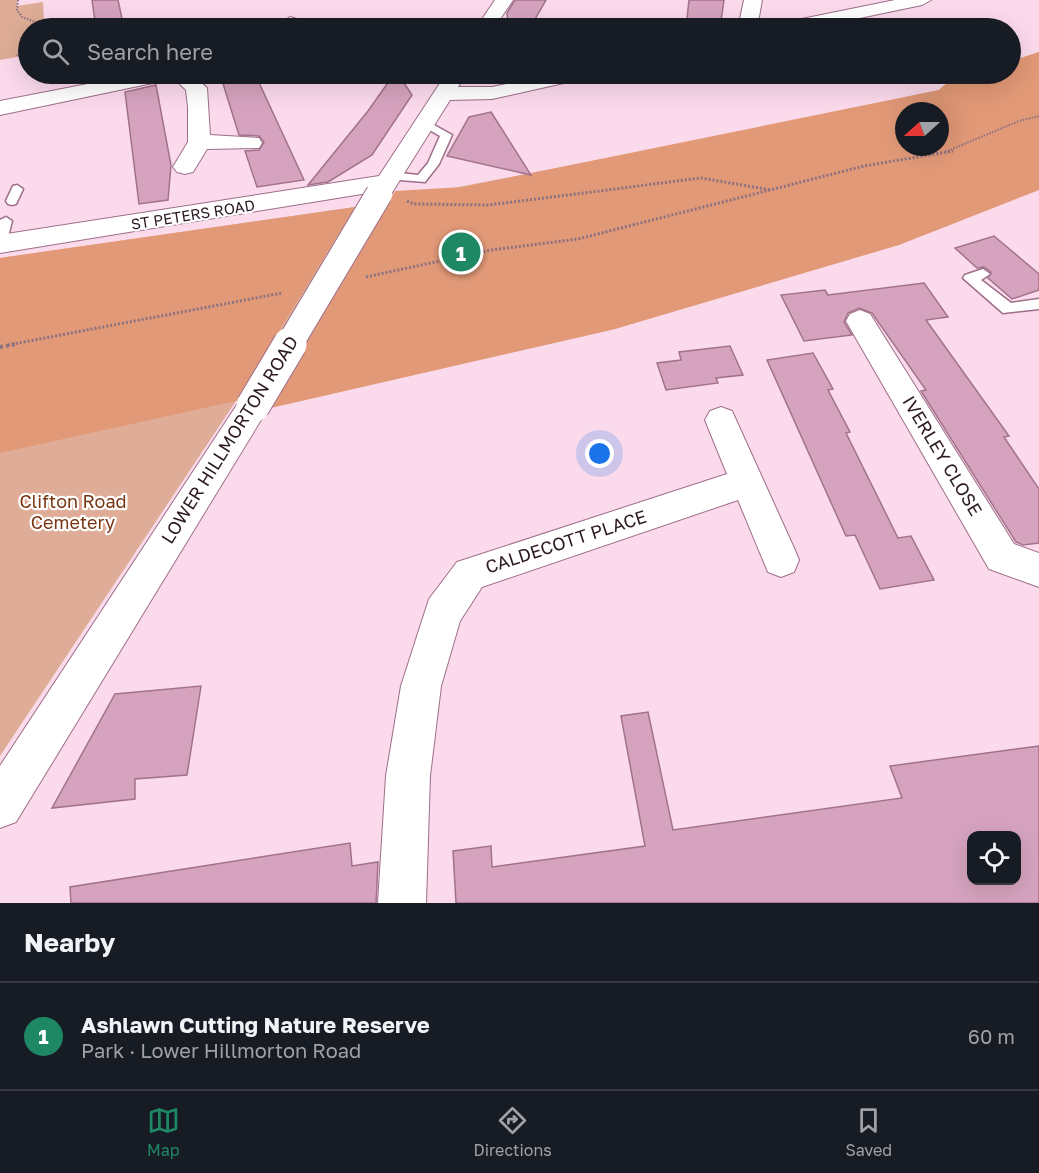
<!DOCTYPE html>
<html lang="en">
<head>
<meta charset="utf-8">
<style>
  body { margin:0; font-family:"Golos Text",sans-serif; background:#242831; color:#f1f3f6 }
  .controls { position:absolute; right:18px; bottom:18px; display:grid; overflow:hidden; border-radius:12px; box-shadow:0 6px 24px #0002 }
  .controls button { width:54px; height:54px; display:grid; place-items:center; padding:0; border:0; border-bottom:2px solid #363941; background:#171b24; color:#f1f3f6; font:30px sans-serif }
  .compass { position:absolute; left:895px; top:102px; width:54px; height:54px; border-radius:50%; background:#171b24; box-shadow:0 6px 24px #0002; rotate:249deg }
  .you { position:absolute; left:600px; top:454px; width:21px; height:21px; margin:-15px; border:4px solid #fff; border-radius:50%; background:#1a73e8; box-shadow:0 0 0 9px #1a73e833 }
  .badge { display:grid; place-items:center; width:39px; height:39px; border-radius:50%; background:#1e8865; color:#fff; font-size:20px; font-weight:700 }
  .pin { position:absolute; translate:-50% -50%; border:3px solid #fff; box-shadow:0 2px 6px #0006 }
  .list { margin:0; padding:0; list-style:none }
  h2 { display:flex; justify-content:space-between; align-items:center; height:78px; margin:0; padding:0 24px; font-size:26px }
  h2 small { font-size:20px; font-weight:400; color:#9ea1a6 }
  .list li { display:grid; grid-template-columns:39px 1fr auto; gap:18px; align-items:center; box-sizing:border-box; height:108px; padding:0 24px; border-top:2px solid #363941 }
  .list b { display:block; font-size:22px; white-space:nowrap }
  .list p { margin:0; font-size:20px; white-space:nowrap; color:#9ea1a6 }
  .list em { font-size:20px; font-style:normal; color:#9ea1a6 }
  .icon { flex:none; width:33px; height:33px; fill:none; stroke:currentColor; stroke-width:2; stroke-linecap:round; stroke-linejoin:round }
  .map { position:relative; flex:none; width:1039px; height:903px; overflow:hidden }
  .search { position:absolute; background:#171b24; box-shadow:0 6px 24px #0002; left:18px; right:18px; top:18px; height:66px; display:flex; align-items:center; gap:15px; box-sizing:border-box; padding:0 21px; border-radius:33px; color:#9ea1a6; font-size:22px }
  .sheet { height:186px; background:#171b24 }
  nav { display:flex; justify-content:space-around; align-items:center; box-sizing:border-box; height:84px; border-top:2px solid #363941; background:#171b24; font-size:16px; color:#9ea1a6 }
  nav a { display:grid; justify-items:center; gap:3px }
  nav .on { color:#1e8865 }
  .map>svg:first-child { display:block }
  .green { fill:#dfad97; fill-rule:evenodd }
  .forest { fill:#e29977; fill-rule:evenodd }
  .building { fill:#d6a3be; stroke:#a2728c; stroke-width:1.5; fill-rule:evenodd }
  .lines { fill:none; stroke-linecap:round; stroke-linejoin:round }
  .service-casing { stroke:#9e6e88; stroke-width:3 }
  .minor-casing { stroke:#9e6e88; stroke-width:2 }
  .path-far2 { stroke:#8c7280; stroke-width:2; stroke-dasharray:1.5 1.5; stroke-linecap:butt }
  .path-far1 { stroke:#8c7280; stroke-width:3; stroke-dasharray:2 2; stroke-linecap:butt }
  .path { stroke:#8c7280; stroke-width:4; stroke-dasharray:3 3; stroke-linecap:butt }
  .service { fill:#fff; fill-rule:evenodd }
  .minor { fill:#fff; fill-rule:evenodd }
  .minor-bridge-far1-casing { stroke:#9e6e88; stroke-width:28; stroke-linecap:butt }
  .minor-bridge-casing { stroke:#9e6e88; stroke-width:35; stroke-linecap:butt }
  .minor-bridge-far1 { stroke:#fff; stroke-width:26 }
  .minor-bridge { stroke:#fff; stroke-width:33 }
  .labels { text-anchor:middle; stroke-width:4.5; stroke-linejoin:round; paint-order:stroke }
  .far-street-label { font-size:15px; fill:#2d1a25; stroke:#fff }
  .street-label { font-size:18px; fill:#2d1a25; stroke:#fff }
  .park-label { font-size:18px; fill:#793612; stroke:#fff }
</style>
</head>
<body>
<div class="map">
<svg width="1039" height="903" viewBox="0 0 1039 903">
  <rect width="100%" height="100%" fill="#fbdaeb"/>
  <g class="green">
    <path d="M0,0H17V6L43,2L44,20L55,28H28V55L0,60Z"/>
    <path d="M1039,52V188L615,329L266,409L236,401L0,756V258L355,207L723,136L939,90C960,71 983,74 1010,74L1011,61ZM904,111H940V147H904Z"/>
  </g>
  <g class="forest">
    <path d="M1039,52V190L899,245L615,329L266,409L395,191L463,187L939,90C960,71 983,74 1010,74L1011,61ZM904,111H940V147H904Z"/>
    <path d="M355,207L236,401L0,453V258Z"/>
  </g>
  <g class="building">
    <path d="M92,0H118L124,28H96Z"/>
    <path d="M515,0H546L530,28H508L507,13Z"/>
    <path d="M689,0H724L720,28H686Z"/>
    <path d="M220,74H255L304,180L257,187L245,151L259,150L264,142L259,136L239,135Z"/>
    <path d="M394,74H398L412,95L372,155L328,182L308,185L368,111Z"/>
    <path d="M156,85L171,165L168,200L139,204L125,92Z"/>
    <path d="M491,112L531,175L447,156L469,117Z"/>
    <path d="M994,236L1039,274V290L1012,299L988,278L991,272L984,267L977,268L955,248Z"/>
    <path d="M924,283L948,317L926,320L1009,436L1004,437L1039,489V543L1023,545L1016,542L921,391L926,390L872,313L859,308L848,313L844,322L852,335L804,341L781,295L825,290L828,295Z"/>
    <path d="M730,346L743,375L716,378L718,383L666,390L657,363L681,360L679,352Z"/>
    <path d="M813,353L833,389L828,390L850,432L846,433L898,538L911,536L934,580L880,589L855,535L846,536L767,360Z"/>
    <path d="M201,686L187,775L135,779V799L52,808L115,694Z"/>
    <path d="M648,712L673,830L902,798L890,766L1039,746V903H456L453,851L491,846L492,867L645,846L621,716ZM972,836H1017V880H972Z"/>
    <path d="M350,843L352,866L378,862L376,903H71L70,887Z"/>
  </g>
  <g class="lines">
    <defs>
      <g id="service">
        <path d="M425,120L452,135L439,164L425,182L387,179V173L391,172L418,175L428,163L440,136L421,125V121Z"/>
        <path d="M17,185L23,189L16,204L12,205L8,204L6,201L13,186Z"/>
        <path d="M6,217L12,221L7,241L0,245V220Z"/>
        <path d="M983,269L990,274L981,280L1011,303L1039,299V309L1003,313L963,278L965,275Z"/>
      </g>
      <g id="minor">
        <path d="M495,0H513L494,28H476Z"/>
        <path d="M744,0H762L757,28H738Z"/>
        <path d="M895,0H931L922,5L812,28H777L787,22Z"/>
        <path d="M290,17L297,19L302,28H284L281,23Z"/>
        <path d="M392,20L399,22L402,26L400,28H357L367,22Z"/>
        <path d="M139,74L193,75L207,88L210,135L259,138L262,143L259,148L207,149L193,172L185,174L177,172L173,167L188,142V107L186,90L179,83L167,80L0,115V101Z"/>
        <path d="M446,74H466L458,87H492L553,74H589L586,78L492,99L450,100L388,199L379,202L370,199L368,193L0,253V235L379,176Z"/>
        <path d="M860,310L870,314L1014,544L1039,553V587L989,569L846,321L850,314Z"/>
        <path d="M253,393L264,397L269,406L264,415L16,822L0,828V766L242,397Z"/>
        <path d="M721,407L732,411L794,548L799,560L794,572L781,577L768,572L738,500L482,587L460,621L441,686L430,776L426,903H378L386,776L401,686L429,599L457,562L727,474L705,420L710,411Z"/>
      </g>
    </defs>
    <use href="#service" class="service-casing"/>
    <use href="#minor" class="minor-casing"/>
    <g class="path-far2">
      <path d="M18,0L17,10L22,17L38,23L39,28"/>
      <path d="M17,56L28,43"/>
      <path d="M945,152L1019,121L1039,116"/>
    </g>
    <g class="path-far1">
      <path d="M407,201L414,204L489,205L701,178L771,190"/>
      <path d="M366,277L491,250L578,239L864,166L953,151"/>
      <path d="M8,345L282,293"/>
    </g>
    <path class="path" d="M0,347L16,344"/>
    <use href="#service" class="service"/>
    <use href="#minor" class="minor"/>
    <defs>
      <path id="minor-bridge-far1" d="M289,345L379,194"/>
      <path id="minor-bridge" d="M253,406L290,344"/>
    </defs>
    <use href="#minor-bridge-far1" class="minor-bridge-far1-casing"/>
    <use href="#minor-bridge" class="minor-bridge-casing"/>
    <use href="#minor-bridge-far1" class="minor-bridge-far1"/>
    <use href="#minor-bridge" class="minor-bridge"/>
  </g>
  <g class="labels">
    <g class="far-street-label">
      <text transform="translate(193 215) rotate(-9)" y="5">ST PETERS ROAD</text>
    </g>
    <g class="street-label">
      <text transform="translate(230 440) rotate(-58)" y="6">LOWER HILLMORTON ROAD</text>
      <text transform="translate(942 456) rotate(59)" y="6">IVERLEY CLOSE</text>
      <text transform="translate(566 542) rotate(-18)" y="6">CALDECOTT PLACE</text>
    </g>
    <g class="park-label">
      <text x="73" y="508">Clifton Road<tspan x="73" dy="21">Cemetery</tspan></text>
    </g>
  </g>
</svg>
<div class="controls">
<button><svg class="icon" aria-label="locate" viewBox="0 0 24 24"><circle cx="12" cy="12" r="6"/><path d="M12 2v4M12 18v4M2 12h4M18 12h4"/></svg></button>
</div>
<svg class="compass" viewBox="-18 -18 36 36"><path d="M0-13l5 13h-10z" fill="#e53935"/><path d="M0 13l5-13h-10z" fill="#9ea1a6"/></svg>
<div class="you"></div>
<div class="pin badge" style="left:461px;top:252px">1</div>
<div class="search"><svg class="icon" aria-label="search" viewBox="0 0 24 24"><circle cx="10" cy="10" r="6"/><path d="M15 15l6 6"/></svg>Search here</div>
</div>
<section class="sheet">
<h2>Nearby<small></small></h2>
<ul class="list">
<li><span class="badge">1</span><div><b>Ashlawn Cutting Nature Reserve</b><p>Park · Lower Hillmorton Road</p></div><em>60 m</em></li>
</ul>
</section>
<nav>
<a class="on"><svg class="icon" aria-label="map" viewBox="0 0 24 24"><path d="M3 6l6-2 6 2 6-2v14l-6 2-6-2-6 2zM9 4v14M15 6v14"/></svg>Map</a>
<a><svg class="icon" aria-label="directions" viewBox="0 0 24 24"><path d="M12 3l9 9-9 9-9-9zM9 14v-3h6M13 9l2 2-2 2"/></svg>Directions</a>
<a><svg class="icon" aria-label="saved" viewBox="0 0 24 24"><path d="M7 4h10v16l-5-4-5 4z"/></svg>Saved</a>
</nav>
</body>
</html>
